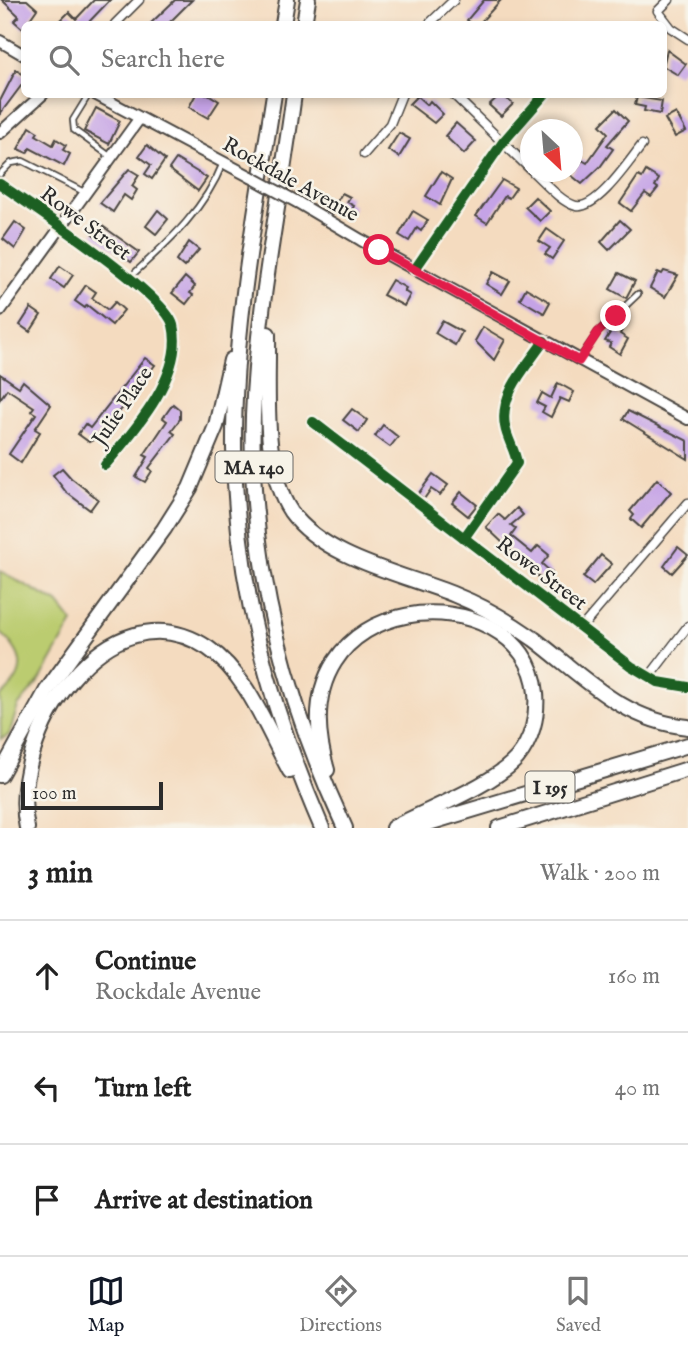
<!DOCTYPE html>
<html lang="en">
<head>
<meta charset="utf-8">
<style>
  body { margin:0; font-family:"IM FELL English",serif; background:#f6f6f6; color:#222 }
  .compass { position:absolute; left:520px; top:119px; width:63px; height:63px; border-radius:50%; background:#fff; box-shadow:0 4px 10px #0003; rotate:154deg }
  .scale { position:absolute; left:21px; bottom:18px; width:142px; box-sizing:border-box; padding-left:7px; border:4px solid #2b2b2b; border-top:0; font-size:19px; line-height:24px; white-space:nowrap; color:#2b2b2b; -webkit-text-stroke:5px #f7f3e8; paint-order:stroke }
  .stop { position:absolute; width:21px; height:21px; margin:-16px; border:5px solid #e11d48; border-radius:50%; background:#fff }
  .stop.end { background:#e11d48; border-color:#fff; box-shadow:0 2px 7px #0008 }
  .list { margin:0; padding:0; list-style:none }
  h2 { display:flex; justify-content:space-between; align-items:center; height:91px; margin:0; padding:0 28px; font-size:30px }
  h2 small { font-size:23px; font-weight:400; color:#767676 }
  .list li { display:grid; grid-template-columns:46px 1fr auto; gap:21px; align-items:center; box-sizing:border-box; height:112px; padding:0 28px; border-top:2px solid #e0e0e0 }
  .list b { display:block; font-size:26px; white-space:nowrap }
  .list p { margin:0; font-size:23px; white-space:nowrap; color:#767676 }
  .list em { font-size:23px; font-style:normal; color:#767676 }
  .icon { flex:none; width:38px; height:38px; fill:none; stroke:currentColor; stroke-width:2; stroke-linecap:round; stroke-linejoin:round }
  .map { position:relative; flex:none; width:688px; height:828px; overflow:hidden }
  .search { position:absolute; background:#fff; box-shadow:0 4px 10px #0003; left:21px; right:21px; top:21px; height:77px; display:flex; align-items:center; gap:18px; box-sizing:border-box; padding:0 24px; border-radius:10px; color:#767676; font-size:26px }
  .sheet { height:427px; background:#fff }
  nav { display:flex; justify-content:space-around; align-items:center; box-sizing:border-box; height:98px; border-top:2px solid #e0e0e0; background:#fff; font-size:19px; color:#767676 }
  nav a { display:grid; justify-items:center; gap:4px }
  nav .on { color:#111827 }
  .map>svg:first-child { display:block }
  .green { fill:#bbcc6f; stroke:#737c4d; stroke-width:2 }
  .building { fill:#c5a3e6 }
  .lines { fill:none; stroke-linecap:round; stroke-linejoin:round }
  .lane-casing { stroke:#494541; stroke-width:8 }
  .street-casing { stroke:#494541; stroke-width:11 }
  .secondary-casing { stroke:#494541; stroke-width:14 }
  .highway-casing { stroke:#494541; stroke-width:18 }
  .lane { stroke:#fff; stroke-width:4.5 }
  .street { stroke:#fff; stroke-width:8 }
  .secondary { stroke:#fff; stroke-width:10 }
  .highway { stroke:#fff; stroke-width:14 }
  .secondary-bridge-casing { stroke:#494541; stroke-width:14; stroke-linecap:butt }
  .secondary-bridge { stroke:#fff; stroke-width:10 }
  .cycleway-casing { stroke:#f7f3e8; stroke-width:15 }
  .cycleway { stroke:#1b5e20; stroke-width:10 }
  .route { stroke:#e11d48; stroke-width:9 }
  .labels { text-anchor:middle; stroke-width:5; stroke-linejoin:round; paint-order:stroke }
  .shield { fill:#f7f3e8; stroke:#686764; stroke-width:2 }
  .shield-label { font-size:19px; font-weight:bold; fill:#2b2b2b }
  .street-label { font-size:21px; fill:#2b2b2b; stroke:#f7f3e8 }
</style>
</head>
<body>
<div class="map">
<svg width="688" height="828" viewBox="0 0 688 828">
  <rect width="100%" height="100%" fill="#f7f3e8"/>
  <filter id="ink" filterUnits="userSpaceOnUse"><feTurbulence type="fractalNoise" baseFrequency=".0143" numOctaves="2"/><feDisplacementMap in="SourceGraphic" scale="14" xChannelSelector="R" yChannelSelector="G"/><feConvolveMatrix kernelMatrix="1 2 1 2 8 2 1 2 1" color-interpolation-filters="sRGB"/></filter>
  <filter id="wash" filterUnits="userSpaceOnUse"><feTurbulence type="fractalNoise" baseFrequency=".00686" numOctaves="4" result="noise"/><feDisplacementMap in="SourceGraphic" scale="28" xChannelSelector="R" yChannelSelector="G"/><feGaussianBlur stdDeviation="1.57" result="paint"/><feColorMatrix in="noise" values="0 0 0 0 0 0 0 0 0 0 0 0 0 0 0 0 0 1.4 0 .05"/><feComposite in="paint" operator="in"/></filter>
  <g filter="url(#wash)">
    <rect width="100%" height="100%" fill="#f4dbbf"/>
    <path class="green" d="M0,571L58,603L73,622L40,680L18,706L9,735L1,739L0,697C28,673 26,656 0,632Z"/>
    <g id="blocks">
      <g class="building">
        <path d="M2,0H27L37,9L23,29L14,21L19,16Z"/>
        <path d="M94,0H110L87,24H57L69,12L76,19Z"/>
        <path d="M175,0H192L168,24H150Z"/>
        <path d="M484,0H501L479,24H472L467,20Z"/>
        <path d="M667,50L686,64L678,75L663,66Z"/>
        <path d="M16,70L24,75V82L0,114V101Z"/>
        <path d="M196,94H208L219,101L208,118L189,107Z"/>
        <path d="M501,94L513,104L501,116L489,105Z"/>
        <path d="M417,96L427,105L430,101L443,114L434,123L409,104Z"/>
        <path d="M637,97L662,101L660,114L644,111L645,107L635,105Z"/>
        <path d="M96,108L120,121L109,144L84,131Z"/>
        <path d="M616,109L628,121L607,145L613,149L600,167L582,184L571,175L582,160L587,163L608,133L600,125Z"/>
        <path d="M676,113L686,131L675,137L665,119Z"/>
        <path d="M456,123L476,141L464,154L445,136Z"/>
        <path d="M30,127L38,132L36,135L53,145L56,139L66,145L63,150L70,154L64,166L30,148L27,153L18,149Z"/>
        <path d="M399,133L410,139L399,157L388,150Z"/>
        <path d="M147,145L165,160L152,179L145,174L151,165L139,156Z"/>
        <path d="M176,159L207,178L198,191L169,169Z"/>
        <path d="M129,169L139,175L132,186L137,190L131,200L124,195L113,212L100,203Z"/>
        <path d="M646,171L659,179L655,186L658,188L651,197L645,193L631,211L620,203L638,176L642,178Z"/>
        <path d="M441,172L452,179L440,205L426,196Z"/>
        <path d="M502,180L516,188L509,198L505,196L487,223L476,216Z"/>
        <path d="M342,193L350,197L347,202L354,206L349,216L333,208Z"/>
        <path d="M535,197L550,211L540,221L525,207Z"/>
        <path d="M158,210L168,219L156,234L146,226Z"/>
        <path d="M413,211L428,220L421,231L417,228L409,241L399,235Z"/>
        <path d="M620,220L630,229L609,250L601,242Z"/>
        <path d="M15,222L26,230L15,249L3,239Z"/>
        <path d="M101,225L139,252L131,262L93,234Z"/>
        <path d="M547,229L564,241L552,259L545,254L550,248L539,241Z"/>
        <path d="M189,242L199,250L184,267L177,261Z"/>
        <path d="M60,266L73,275L64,288L51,279Z"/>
        <path d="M664,271L678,275L665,297L650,288L658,272L662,274Z"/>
        <path d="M493,272L510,281L502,294L486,284Z"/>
        <path d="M619,273L635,281L626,298L610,289Z"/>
        <path d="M185,277L195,286L190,293L193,295L186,304L172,293Z"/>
        <path d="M392,280L406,288L404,291L410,295L404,306L383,295Z"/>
        <path d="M86,285L96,292L92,298L108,310L115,302L124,310L112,325L87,305L85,308L75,301Z"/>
        <path d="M526,288L550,302L544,313L520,299Z"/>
        <path d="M31,308L41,315L30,332L20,325Z"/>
        <path d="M618,320L625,324L620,334L628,339L620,354L609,347L611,343L605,341Z"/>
        <path d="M442,321L462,332L455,345L435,333Z"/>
        <path d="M483,327L505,340L494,360L475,341Z"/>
        <path d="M145,358L155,365L120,411L93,440L89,442L78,434L85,424L90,428Z"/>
        <path d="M0,374L19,387L23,381L51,405L35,429L40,432L21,463L9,454L36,414L31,411L34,407L7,389L0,399Z"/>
        <path d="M558,383L574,392L569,402L560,398L551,417L542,412L545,407L537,403L542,393L551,398Z"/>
        <path d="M173,404L180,410V419L171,431L175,434L149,468L152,471L145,482L136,477L148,457L144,455L167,421L163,418Z"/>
        <path d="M352,409L367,420L359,432L343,420Z"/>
        <path d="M628,411L688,441V459L623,419Z"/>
        <path d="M383,425L398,437L390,447L375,436Z"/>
        <path d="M62,468L71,478L98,499L90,510L66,492L53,475Z"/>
        <path d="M433,474L448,485L440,495L431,489L424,499L418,494Z"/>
        <path d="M657,479L671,492L641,528L631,519L634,515L630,511Z"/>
        <path d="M461,492L477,505L468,516L452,503Z"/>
        <path d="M517,508L523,515L511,525L516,529L511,536L532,553L538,546L549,555L542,564L552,573L544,582L486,527L498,514L505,520Z"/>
        <path d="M678,547L688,555L672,573L664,566Z"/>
        <path d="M601,555L612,564L593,585L583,577Z"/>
      </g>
    </g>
  </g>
  <g filter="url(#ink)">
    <use href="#blocks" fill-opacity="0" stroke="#494541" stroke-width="2"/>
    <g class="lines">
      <defs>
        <g id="lane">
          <path d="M89,94L73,120L74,130L111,157"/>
          <path d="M0,174L11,163L23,161L84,192"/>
          <path d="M130,277C167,243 204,211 223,163"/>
          <path d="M581,357L598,332L638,294"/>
        </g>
        <g id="street">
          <path d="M669,0L658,11L671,28L688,39"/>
          <path d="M115,24L139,0"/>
          <path d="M429,24L454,0"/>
          <path d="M453,94L530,169"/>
          <path d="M364,154L390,124L402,94"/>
          <path d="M533,172C544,182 561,202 576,206C597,210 630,160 642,145"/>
          <path d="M0,184C32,207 165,294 173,325C185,374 135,430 105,465"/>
          <path d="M415,269L503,142L545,94"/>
          <path d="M313,422L631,666L658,682L688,687"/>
          <path d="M464,538L517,463C515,450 507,439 505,426C499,394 527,366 544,341"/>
          <path d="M582,627L688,503"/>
          <path d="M649,677L688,626"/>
        </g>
        <g id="secondary">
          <path d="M0,41L24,55"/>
          <path d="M95,94L251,177"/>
          <path d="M0,133L43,94"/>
          <path d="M297,202L361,240L688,419"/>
          <path d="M0,311L139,119"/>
        </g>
        <g id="highway">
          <path d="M283,24L287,0"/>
          <path d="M304,24L308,0"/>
          <path d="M274,94C256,211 233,329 234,448C235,581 269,706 322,828"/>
          <path d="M294,94C280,201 257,309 253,416C248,560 285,699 345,828"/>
          <path d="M268,334C269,385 261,468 291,512C325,559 404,574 455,595C483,606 510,622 534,639C583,676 623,721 688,727"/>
          <path d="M327,770C271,582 526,572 536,693C538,716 532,740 517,758C492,786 428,809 393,828"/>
          <path d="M0,775L47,690L164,529L190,488L216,426L231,360"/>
          <path d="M27,828C7,738 107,581 208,648C248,675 267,730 290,771"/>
          <path d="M412,828L688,745"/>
          <path d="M499,828L688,769"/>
        </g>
      </defs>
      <use href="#lane" class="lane-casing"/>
      <use href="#street" class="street-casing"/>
      <use href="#secondary" class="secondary-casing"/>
      <use href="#highway" class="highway-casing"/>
      <use href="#lane" class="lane"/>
      <use href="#street" class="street"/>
      <use href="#secondary" class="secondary"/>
      <use href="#highway" class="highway"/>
      <defs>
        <path id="secondary-bridge" d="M251,177L297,202"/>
      </defs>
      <use href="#secondary-bridge" class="secondary-bridge-casing"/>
      <use href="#secondary-bridge" class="secondary-bridge"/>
      <defs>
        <g id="cycleway">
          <path d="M0,184C32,207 165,294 173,325C185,374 135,430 105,465"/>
          <path d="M415,269L503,142L545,94"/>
          <path d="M313,422L631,666L658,682L688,687"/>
          <path d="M464,538L517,463C515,450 507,439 505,426C499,394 527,366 544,341"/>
        </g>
      </defs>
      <use href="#cycleway" class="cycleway-casing"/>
      <use href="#cycleway" class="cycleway"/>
    </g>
  </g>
  <g class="lines" filter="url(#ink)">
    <path class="route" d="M379,250L579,361L598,332L616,316"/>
  </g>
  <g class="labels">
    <g class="shield">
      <rect x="215.5" y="451.5" width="77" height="31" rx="5"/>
      <rect x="525.5" y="771.5" width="49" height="31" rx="5"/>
    </g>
    <g class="shield-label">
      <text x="254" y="474">MA 140</text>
      <text x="550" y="794">I 195</text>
    </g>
    <g class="street-label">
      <text transform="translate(291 179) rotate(29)" y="7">Rockdale Avenue</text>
      <text transform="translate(86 223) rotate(37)" y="7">Rowe Street</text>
      <text transform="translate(122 406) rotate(-56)" y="7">Julie Place</text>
      <text transform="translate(542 573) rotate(37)" y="7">Rowe Street</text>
    </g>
  </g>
</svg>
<svg class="compass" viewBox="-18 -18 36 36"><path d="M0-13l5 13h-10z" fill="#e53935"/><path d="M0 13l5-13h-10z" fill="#767676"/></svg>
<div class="scale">100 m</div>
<div class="stop" style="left:379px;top:250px"></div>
<div class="stop end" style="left:616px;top:316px"></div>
<div class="search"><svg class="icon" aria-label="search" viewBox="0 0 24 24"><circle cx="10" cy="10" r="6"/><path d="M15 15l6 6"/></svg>Search here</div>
</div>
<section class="sheet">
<h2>3 min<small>Walk · 200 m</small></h2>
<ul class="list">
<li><svg class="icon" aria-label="ahead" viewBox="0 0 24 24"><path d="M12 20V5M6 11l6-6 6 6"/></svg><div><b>Continue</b><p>Rockdale Avenue</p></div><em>160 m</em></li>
<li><svg class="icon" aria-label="left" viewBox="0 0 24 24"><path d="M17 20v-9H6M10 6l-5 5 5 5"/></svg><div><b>Turn left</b></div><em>40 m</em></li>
<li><svg class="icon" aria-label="arrive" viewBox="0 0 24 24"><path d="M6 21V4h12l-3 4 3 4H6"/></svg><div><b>Arrive at destination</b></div></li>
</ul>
</section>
<nav>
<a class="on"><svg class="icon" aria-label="map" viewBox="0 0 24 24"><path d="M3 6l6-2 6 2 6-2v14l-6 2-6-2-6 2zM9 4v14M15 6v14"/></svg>Map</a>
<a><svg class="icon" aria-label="directions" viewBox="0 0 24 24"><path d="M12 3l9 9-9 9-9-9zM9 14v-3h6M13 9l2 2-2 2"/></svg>Directions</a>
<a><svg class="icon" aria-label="saved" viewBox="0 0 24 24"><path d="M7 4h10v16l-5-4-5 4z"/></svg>Saved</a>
</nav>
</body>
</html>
